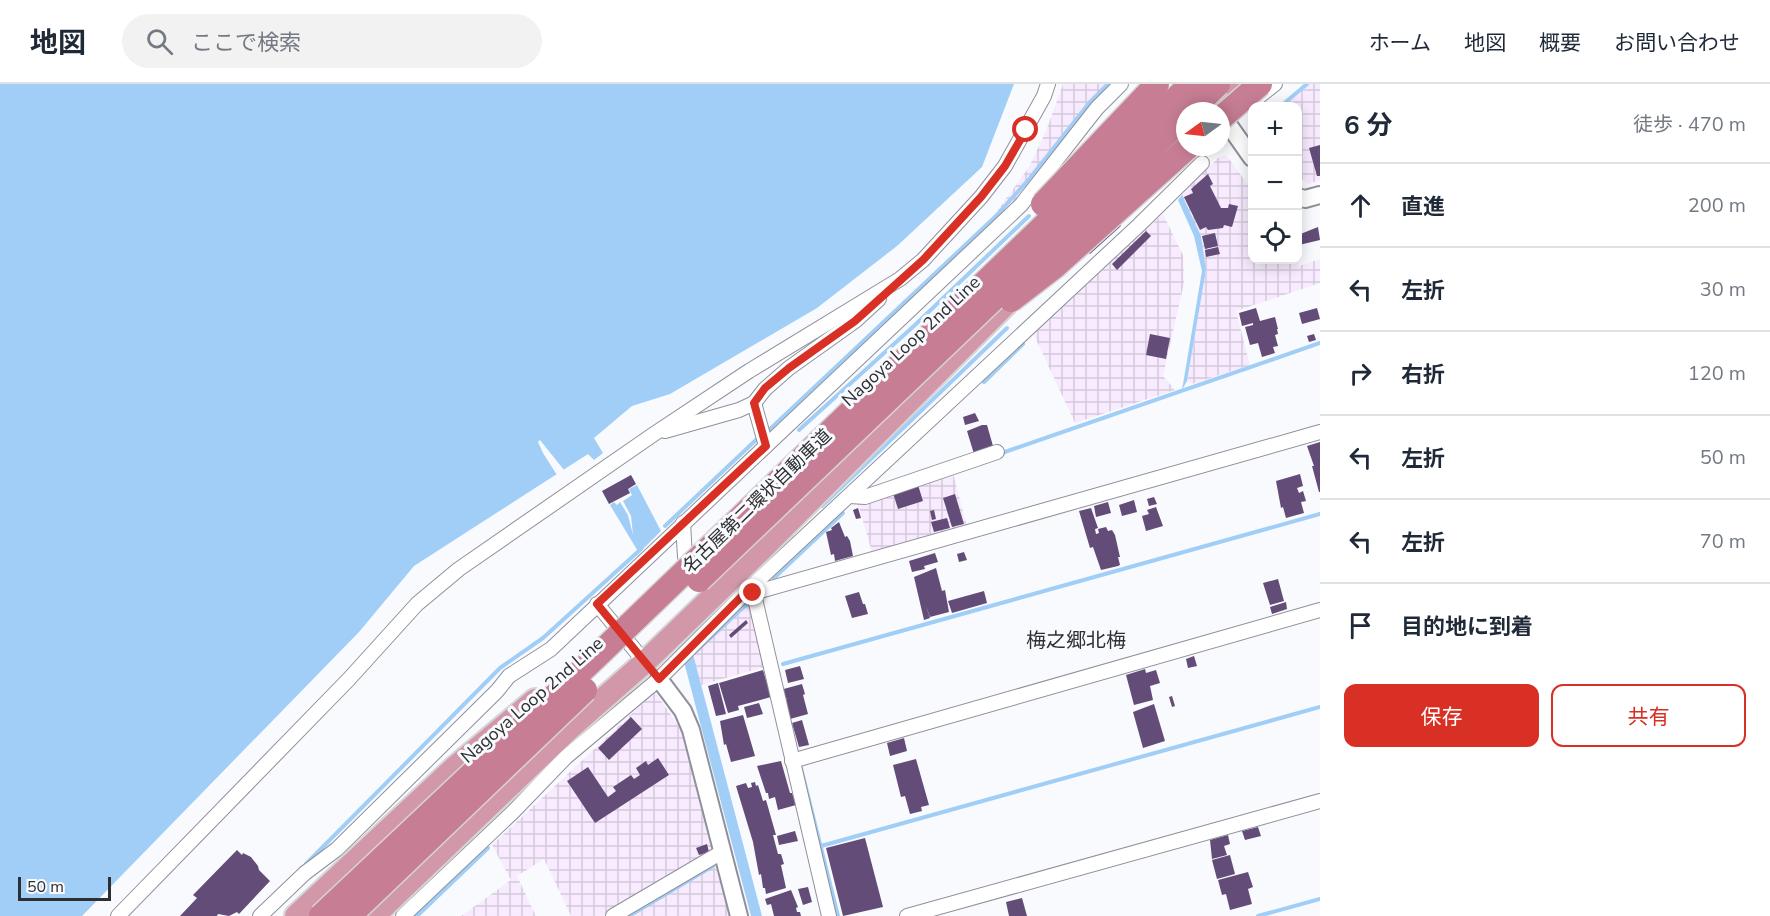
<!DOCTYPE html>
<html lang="ja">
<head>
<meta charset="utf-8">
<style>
  body { margin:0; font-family:"Nunito Sans","Noto Sans JP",sans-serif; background:#f2f2f3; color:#1f2937 }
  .controls { position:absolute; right:18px; top:18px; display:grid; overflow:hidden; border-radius:12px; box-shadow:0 3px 15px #0003 }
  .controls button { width:54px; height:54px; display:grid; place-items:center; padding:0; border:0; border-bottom:2px solid #e0e1e3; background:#fff; color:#1f2937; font:30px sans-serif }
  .compass { position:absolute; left:1176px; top:18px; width:54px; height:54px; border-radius:50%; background:#fff; box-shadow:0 3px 15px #0003; rotate:255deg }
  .scale { position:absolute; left:18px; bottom:15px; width:93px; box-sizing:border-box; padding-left:6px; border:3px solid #2e2f33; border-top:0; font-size:16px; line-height:21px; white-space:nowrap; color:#2e2f33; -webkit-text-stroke:4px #f9fafe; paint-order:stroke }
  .stop { position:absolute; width:18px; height:18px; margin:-14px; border:4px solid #d93025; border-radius:50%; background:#fff }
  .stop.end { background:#d93025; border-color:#fff; box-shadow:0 2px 6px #0008 }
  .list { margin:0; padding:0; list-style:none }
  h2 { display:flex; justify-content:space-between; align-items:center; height:78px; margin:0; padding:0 24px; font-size:26px }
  h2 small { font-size:20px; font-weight:400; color:#747a83 }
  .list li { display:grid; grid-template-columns:39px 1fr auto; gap:18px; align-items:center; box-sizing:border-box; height:84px; padding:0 24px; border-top:2px solid #e0e1e3 }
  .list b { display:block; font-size:22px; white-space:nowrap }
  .list em { font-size:20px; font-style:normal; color:#747a83 }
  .actions { display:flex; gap:12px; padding:18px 24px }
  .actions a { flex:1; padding:14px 0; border:2px solid #d93025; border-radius:12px; text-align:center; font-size:21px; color:#d93025 }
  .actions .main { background:#d93025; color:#fff }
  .icon { flex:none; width:33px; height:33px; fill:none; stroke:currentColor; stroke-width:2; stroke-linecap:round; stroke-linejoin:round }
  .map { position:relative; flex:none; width:1320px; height:832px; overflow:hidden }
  header { display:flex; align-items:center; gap:36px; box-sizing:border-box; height:84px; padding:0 30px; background:#fff; border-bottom:2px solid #e0e1e3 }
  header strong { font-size:28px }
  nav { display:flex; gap:33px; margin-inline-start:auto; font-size:21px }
  .search { width:420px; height:54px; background:#f2f2f3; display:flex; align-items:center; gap:15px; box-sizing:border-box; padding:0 21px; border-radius:33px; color:#747a83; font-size:22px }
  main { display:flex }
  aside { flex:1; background:#fff }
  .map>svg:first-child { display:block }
  .industrial { fill:url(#industrial-grid) }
  .water { fill:#a1cef6 }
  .pier { fill:#f9fafe }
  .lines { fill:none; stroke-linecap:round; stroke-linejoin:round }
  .stream { stroke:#a1cef6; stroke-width:4 }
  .building { fill:#634c77 }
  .minor-casing { stroke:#8f909a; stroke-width:16 }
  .tertiary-casing { stroke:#8f909a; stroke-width:20 }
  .trunk-casing { stroke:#d5d5d6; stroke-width:26 }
  .minor { stroke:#fff; stroke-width:14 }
  .tertiary { stroke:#fff; stroke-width:16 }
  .trunk { stroke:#d298aa; stroke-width:22 }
  .motorway-bridge-casing { stroke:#d5d5d6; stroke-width:27; stroke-linecap:butt }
  .motorway-bridge { stroke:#c77e94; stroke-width:24 }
  .route { stroke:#d93025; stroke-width:8 }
  .labels { text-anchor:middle; stroke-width:6; stroke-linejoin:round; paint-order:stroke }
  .street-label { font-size:18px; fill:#2e2f33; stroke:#f9fafe }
  .neighbourhood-label { font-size:20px; fill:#2e2f33; stroke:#f9fafe }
</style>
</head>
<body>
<header>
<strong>地図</strong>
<div class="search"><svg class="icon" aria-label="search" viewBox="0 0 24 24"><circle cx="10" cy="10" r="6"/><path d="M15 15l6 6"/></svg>ここで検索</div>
<nav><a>ホーム</a><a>地図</a><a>概要</a><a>お問い合わせ</a></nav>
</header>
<main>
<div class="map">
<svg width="1320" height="832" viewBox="0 0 1320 832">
  <defs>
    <pattern id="industrial-grid" width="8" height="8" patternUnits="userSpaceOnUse" patternTransform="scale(1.5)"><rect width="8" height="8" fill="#f8ebff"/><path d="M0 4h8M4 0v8" fill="none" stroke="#d5cadb"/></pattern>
  </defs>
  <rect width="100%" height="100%" fill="#f9fafe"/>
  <g class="industrial">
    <path d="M1063,0H1112L1091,21L1003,131L998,126L1029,83L1046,47Z"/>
    <path d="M1310,0H1320V96L1309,100L1298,93V22H1283Z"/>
    <path d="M1226,71L1252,106V176H1297L1299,182L1320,175V199L1236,227L1250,281L1192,300L1187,297L1206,186L1182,111L1218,74Z"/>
    <path d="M1163,130L1183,171L1184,199L1163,292L1175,306L1075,339L1033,249Z"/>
    <path d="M953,389L967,443L872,468L858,420Z"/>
    <path d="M749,515L765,583L701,601L692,565L745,516Z"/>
    <path d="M655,608L682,647L712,763L709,769L603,832H571L544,775L517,792L536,832H461L511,796L492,761Z"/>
    <path d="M713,779L718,781L731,832H623Z"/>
  </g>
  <g class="water">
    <path d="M0,0H1014L982,83L897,162L817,224L670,310L632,322L594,354L603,369L594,376L588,370L414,482L359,548L82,832H0Z"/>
    <path d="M1182,111L1201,152L1206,186L1187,297L1182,306L1202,187L1194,152L1178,116Z"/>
    <path d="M637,401L661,447L639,469L610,421L614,418L617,421L620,418L628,431L633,451L631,432L623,417L632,411L629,405Z"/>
    <path d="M693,570L762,832H751L684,578Z"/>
  </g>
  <path class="pier" d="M540,356L564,386L557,391L543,369L538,358Z"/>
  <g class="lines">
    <g class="stream">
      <path d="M1281,22L1307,0"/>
      <path d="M984,298L1023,260"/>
      <path d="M799,346L915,241L1029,132"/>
      <path d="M768,347L996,132L1030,94L1090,18L1108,0"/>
      <path d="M999,370L1320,259"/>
      <path d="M822,422L1007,244"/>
      <path d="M665,442L757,355"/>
      <path d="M774,494L843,429"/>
      <path d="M694,569L748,519"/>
      <path d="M783,580L1320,430"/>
      <path d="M801,684L838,832"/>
      <path d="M821,762L1320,623"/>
      <path d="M306,780L500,584L543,554L641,465"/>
      <path d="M417,832L488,764"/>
      <path d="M629,832L713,782"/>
      <path d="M1258,832L1320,815"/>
    </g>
  </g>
  <g class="building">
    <path d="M1320,61V92H1317L1309,64Z"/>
    <path d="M1208,90L1213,100L1210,102L1221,124H1228L1229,120L1238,122L1232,143L1224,141L1223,144L1208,146L1206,143L1200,146L1184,113L1193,109L1191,105Z"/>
    <path d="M1114,133L1121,142L1090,170L1083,162Z"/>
    <path d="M1318,143L1320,156L1299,161L1298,151Z"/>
    <path d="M1146,147L1151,152L1117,186L1112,180Z"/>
    <path d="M1215,149L1218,162L1205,165L1202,152Z"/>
    <path d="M1218,163L1220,170L1206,173L1205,166Z"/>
    <path d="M1256,224L1260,237L1275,233L1278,245H1277L1278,250L1275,251L1278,262L1273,263L1275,269L1262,273L1258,259L1250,261L1245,243L1253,241V239L1242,242L1239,229Z"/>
    <path d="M1317,224L1320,235L1302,240L1299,229Z"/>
    <path d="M1150,250L1170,254L1166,275L1146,271Z"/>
    <path d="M1314,250L1316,256L1309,258L1307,252Z"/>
    <path d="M975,329L979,337L965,341L963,333Z"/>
    <path d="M982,341H987L993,362L992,364L974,370L967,347Z"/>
    <path d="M1320,358V408H1319L1312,382H1314L1307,362Z"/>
    <path d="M1300,390L1303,402L1297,404L1299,409L1303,407L1306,417L1301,418L1304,429L1286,434L1283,423L1281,424L1276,397Z"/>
    <path d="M631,391L636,400L628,405L630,409L609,420L602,407Z"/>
    <path d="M918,401L923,417L898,425L893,409Z"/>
    <path d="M955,410L964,440L952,443L943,414Z"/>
    <path d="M1154,413L1157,420L1149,422L1147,415Z"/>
    <path d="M1134,416L1137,428L1122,432L1119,421Z"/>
    <path d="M1108,418L1111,429L1096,433L1094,422Z"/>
    <path d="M1156,423L1163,442L1146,447L1142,432L1149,430L1147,426Z"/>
    <path d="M858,424L861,434L856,435L853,426Z"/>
    <path d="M1091,424L1098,444L1095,445L1096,450L1099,449L1098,445L1106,443L1108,447L1112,446L1115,451L1120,473H1118L1120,481L1118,482L1101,486L1093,463L1090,464L1079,427Z"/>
    <path d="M934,426L936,435L932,436L930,427Z"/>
    <path d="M947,434L950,444L934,448L931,438Z"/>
    <path d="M839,438L845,453L847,452L850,457L853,472L835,477L834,470L831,471L826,448L832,446L831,444Z"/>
    <path d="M964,468L967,476L959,478L957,470Z"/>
    <path d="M935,469L938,478L924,482L925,485L912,488L909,477Z"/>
    <path d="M936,484L942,507L945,506L949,528L930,533L926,522L930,534L924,536L914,493Z"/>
    <path d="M1278,495L1284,517L1270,521L1263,499Z"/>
    <path d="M984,507L987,519L952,529L948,517Z"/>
    <path d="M859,508L863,520H865L868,530L852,534L845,512Z"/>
    <path d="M1286,518L1287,525L1272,530L1270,523Z"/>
    <path d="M746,536L748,539L731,554L729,551Z"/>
    <path d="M1194,572L1197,582L1188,584L1186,575Z"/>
    <path d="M800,582L804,595L788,599L785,586Z"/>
    <path d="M1145,585L1146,589L1156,586L1160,599L1150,602L1153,616L1134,621L1126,591Z"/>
    <path d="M763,586L771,613L738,622L739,626L728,629L719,599Z"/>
    <path d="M718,599L726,630L716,632L708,602Z"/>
    <path d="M802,600L805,610L803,611L808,630L790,635L785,616L788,614L783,616L780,606Z"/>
    <path d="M1172,612L1175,622L1172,623L1169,613Z"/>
    <path d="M759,619L763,630L747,634L744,623Z"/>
    <path d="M1154,620L1165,657L1143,664L1133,628Z"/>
    <path d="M743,631L755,672L731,678L726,660L724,661L720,637Z"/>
    <path d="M631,633L642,645L609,676L598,664Z"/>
    <path d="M802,636L809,661L799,663L792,639Z"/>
    <path d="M904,654L907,667L890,672L887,659Z"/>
    <path d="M658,674L669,691L595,739L567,697L588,683L608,713L616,707L613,703L631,691L634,695L640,691L636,684L646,677L648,681Z"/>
    <path d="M916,675L929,721L921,723L922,727L910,730L905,712L901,713L893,681Z"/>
    <path d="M781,677L790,709H792L796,721L778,726L775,713L769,715L768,709H766L757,682Z"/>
    <path d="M755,698L756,702L758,701L763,717L766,716L776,751H773L778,770H781L784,780L781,781L786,804L766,810L765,804H763L761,790L759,791L753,758L736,702L746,699L748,704L752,703L751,699Z"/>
    <path d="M1258,743L1261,752L1245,756L1242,747Z"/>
    <path d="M795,747L798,757L779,761L777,752Z"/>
    <path d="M1228,751L1230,760L1224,762L1227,771L1212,775L1210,756Z"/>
    <path d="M865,754L883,823L843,832L826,764Z"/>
    <path d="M707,760L709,768L699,771L696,764Z"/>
    <path d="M237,766L242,771L243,769L251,773L258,782L259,786L270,797L239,830L237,828L229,832L218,830L217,832H180L197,814L193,811Z"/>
    <path d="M1230,771L1235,790L1217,795L1212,776Z"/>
    <path d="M1248,788L1253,803L1248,805L1252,820L1230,826L1226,810L1222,811L1218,796Z"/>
    <path d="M808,803L812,818L803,821L798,805Z"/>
    <path d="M791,806L798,823L796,824L797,828H800L801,832H774L771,820L767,821L765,815Z"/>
    <path d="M1022,814L1027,832H1009L1006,818Z"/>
  </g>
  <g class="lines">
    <defs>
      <g id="minor">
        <path d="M1257,14L1275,0"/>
        <path d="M754,319L766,362"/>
        <path d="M665,347L739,326L754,319L765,305L789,284L855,237L879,215"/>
        <path d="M850,412L865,413L997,368"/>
        <path d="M683,439L685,473"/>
        <path d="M752,502L829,832"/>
        <path d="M753,509L1320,348"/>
        <path d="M597,520L648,582"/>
        <path d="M792,677L1320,526"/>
        <path d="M118,832L349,595L417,520L459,485L654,350L749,287L900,195L923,176L981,113L1005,82L1044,12L1048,0"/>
        <path d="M260,832L305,789L337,765L497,607L509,592L551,565L1021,121L1097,24L1121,0"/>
        <path d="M403,832L514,727L566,673L659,595L752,502L1139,141L1202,79"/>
        <path d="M613,832L722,768"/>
        <path d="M907,832L1320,717"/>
      </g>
      <g id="tertiary">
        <path d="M1221,30L1252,74"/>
        <path d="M1298,113L1305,115L1320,111"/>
        <path d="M659,595L683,627L691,646L739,832"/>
      </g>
      <g id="trunk">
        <path d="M1206,27L1235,0"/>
        <path d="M296,832L454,684L535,616"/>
        <path d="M374,832L570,644L645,578L760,467L1024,202"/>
      </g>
    </defs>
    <use href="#minor" class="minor-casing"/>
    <use href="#tertiary" class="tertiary-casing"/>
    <use href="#trunk" class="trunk-casing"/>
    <use href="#minor" class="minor"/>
    <use href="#tertiary" class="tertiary"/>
    <use href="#trunk" class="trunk"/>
    <defs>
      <g id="motorway-bridge">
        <path d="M1190,27L1218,0"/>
        <path d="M1221,34L1260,0"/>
        <path d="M1043,120L1157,0"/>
        <path d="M1011,216L1054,183L1188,63"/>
        <path d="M699,496L1185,32"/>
        <path d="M321,832L594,575L1191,0"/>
        <path d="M349,832L585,606"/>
      </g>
    </defs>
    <use href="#motorway-bridge" class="motorway-bridge-casing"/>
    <use href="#motorway-bridge" class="motorway-bridge"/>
  </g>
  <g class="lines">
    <path class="route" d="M753,509L752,502L659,595L597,520L766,362L754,319L765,304L789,284L855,237L923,176L981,113L1005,82L1026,46"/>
  </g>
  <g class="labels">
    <g class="street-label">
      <text transform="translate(911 257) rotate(-43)" y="6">Nagoya Loop 2nd Line</text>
      <text transform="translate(757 417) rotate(-44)" y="6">名古屋第二環状自動車道</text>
      <text transform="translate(532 616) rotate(-41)" y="6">Nagoya Loop 2nd Line</text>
    </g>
    <g class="neighbourhood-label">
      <text x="1076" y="563">梅之郷北梅</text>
    </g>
  </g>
</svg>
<div class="controls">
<button>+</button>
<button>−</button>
<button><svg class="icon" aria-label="locate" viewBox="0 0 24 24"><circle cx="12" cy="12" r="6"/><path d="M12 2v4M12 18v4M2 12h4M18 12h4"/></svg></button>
</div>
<svg class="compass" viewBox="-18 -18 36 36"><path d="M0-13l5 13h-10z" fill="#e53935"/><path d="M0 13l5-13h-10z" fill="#747a83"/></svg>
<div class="scale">50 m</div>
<div class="stop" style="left:1026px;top:46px"></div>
<div class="stop end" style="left:753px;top:509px"></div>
</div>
<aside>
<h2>6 分<small>徒歩 · 470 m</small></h2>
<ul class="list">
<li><svg class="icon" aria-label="ahead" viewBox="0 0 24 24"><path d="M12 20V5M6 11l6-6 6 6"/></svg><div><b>直進</b></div><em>200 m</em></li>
<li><svg class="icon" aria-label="left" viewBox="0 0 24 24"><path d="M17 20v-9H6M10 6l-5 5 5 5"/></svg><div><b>左折</b></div><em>30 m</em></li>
<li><svg class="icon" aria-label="right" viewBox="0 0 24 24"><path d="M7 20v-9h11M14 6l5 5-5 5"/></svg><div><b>右折</b></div><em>120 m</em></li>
<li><svg class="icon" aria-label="left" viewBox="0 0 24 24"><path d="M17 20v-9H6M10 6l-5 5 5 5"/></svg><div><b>左折</b></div><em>50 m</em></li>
<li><svg class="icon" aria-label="left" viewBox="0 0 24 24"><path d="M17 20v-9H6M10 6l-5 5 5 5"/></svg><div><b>左折</b></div><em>70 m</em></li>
<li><svg class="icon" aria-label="arrive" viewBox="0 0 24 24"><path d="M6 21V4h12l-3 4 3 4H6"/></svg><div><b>目的地に到着</b></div></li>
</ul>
<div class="actions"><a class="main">保存</a><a>共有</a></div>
</aside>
</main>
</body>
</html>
